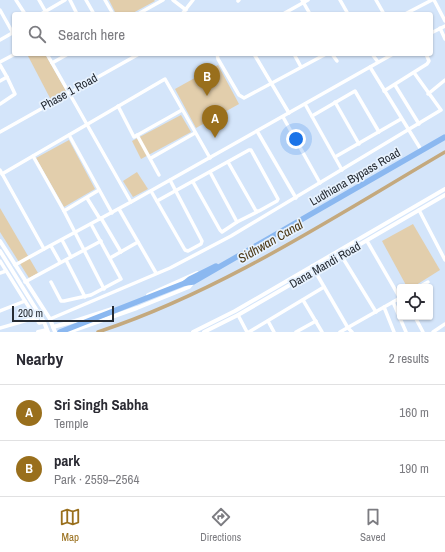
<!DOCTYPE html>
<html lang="en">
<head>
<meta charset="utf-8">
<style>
  body { margin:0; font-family:"Archivo Narrow",sans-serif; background:#f7f7f7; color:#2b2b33 }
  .controls { position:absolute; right:12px; bottom:12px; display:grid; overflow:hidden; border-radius:4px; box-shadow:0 1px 3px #0004 }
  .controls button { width:36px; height:36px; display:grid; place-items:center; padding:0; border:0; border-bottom:1px solid #e1e1e2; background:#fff; color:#2b2b33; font:20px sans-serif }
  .scale { position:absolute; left:12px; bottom:10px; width:102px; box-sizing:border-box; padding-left:4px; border:2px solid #242a32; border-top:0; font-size:11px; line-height:14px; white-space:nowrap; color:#242a32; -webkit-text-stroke:3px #e7f2fe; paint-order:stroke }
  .you { position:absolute; left:296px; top:139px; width:14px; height:14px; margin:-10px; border:3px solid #fff; border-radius:50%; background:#1a73e8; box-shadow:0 0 0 6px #1a73e833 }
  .badge { display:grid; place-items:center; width:26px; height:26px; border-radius:50%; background:#996f1c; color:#fff; font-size:13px; font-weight:700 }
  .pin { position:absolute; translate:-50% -33px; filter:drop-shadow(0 1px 2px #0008) }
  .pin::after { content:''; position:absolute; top:21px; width:14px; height:12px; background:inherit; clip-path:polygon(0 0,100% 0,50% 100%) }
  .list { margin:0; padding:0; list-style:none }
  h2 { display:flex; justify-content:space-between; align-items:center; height:52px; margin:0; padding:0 16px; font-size:17px }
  h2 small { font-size:13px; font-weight:400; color:#7c7c81 }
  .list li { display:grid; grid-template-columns:26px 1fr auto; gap:12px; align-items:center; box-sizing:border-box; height:56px; padding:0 16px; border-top:1px solid #e1e1e2 }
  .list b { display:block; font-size:15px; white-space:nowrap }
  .list p { margin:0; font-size:13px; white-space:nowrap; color:#7c7c81 }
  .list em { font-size:13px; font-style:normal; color:#7c7c81 }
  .icon { flex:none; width:22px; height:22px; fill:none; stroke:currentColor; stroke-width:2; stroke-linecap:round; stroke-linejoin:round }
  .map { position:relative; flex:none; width:445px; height:332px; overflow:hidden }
  .search { position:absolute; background:#fff; box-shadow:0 1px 3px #0004; left:12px; right:12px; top:12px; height:44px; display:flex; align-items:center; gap:10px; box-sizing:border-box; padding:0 14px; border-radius:4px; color:#7c7c81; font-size:15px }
  .sheet { height:164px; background:#fff }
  nav { display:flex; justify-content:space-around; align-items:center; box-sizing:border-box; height:56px; border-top:1px solid #e1e1e2; background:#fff; font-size:11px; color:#7c7c81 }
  nav a { display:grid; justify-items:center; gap:2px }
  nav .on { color:#996f1c }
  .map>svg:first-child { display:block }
  .green { fill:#e2ceac }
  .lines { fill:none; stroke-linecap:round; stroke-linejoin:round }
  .canal { stroke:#c4a97e; stroke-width:3.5 }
  .minor { stroke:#fff; stroke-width:3.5 }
  .tertiary { stroke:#fff; stroke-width:4 }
  .trunk { stroke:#8bb8f0; stroke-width:5.5 }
  .labels { text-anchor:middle; stroke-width:3.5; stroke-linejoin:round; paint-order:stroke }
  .street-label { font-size:12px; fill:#242a32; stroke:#e7f2fe }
  .water-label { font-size:13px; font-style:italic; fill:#4c3815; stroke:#e7f2fe }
</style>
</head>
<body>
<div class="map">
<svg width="445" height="332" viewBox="0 0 445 332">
  <rect width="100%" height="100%" fill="#d4e5fa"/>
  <g class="green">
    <path d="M109,0H154L155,1L131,14H116Z"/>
    <path d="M31,54H45L66,91L51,100L28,56Z"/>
    <path d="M218,65L239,104L196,128L175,89Z"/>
    <path d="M181,115L191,132L141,159L132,141Z"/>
    <path d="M69,140L95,189L64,207L36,158Z"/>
    <path d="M137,172L148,189L133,197L123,181Z"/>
    <path d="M0,208L38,273L29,278L0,232Z"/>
    <path d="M413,224L440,270L413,287H407L382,241Z"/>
  </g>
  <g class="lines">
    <path class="canal" d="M98,332C220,292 334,217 445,152"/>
    <g class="minor">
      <path d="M16,0L25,14"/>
      <path d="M39,0L47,14"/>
      <path d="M70,0L77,14"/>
      <path d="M86,0L94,14"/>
      <path d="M105,0L113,14"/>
      <path d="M173,0L186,10"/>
      <path d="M302,0L310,14"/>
      <path d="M340,0L348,14"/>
      <path d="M376,0L384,14"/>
      <path d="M434,0L445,21"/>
      <path d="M238,1L239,0"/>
      <path d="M0,10L14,35"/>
      <path d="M41,14L65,0"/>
      <path d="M138,14L163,0"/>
      <path d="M182,14L193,0"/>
      <path d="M283,14L308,0"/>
      <path d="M405,14L432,0"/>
      <path d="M440,28L445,39"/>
      <path d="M431,33L445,26"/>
      <path d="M0,40L14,32"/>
      <path d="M47,54L131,202L393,54"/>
      <path d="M93,54H101"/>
      <path d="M217,54L218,59L239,95L244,98L326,54"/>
      <path d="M254,54L289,113"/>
      <path d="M294,54L301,67"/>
      <path d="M332,54L337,61"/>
      <path d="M372,54L378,62"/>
      <path d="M0,62L15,54"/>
      <path d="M52,63L68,54"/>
      <path d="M0,65L7,77L0,81"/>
      <path d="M370,67L420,148"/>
      <path d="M395,85L419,124"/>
      <path d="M384,91L427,64L429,61L426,54"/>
      <path d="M428,94L445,80"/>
      <path d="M335,102L359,144"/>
      <path d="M0,104L15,94L7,77"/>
      <path d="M305,104L342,170"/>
      <path d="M118,106L134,137L182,110"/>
      <path d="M312,116L355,91L379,132"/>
      <path d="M283,117L320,183"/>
      <path d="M257,131L296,198"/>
      <path d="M0,132L139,54"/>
      <path d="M69,135L112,213"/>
      <path d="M137,135L159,175"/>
      <path d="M33,156L64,211L99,190"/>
      <path d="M335,157L401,119"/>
      <path d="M151,158L195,133"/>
      <path d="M0,170L44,249L15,265"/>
      <path d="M2,174L165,79L210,158"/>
      <path d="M193,182L220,230L222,232L237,222L210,172"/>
      <path d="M151,191L185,250L188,251L201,244L202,241L170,180"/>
      <path d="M87,198L100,219"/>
      <path d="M157,201L249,150H251L278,199L277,201L259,211H256L228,162"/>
      <path d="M119,209L156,273"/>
      <path d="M419,210L445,260"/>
      <path d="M64,211L104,289"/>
      <path d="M101,218L121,252"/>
      <path d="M237,222L257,212"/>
      <path d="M367,241L400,298"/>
      <path d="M51,246L60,262"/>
      <path d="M44,249L131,202"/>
      <path d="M341,255L376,312"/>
      <path d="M71,257L101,241"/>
      <path d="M110,258L138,242"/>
      <path d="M66,260L85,297"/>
      <path d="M0,261L25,301"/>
      <path d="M312,266L348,328L352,332"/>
      <path d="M0,273L6,271"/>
      <path d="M25,282L71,257L62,240"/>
      <path d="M51,282L61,301H64L91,295L121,279L91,224"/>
      <path d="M419,287L428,282"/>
      <path d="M303,300L322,332"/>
      <path d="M393,302L406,332"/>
      <path d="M384,307L394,332"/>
      <path d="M0,311L25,301L39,323L44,322"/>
      <path d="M238,315L247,332"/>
      <path d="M415,317L423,332"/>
      <path d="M50,319L170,268L231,236L441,110L415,74"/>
      <path d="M268,321L274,332"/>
      <path d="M0,328L38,317"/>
      <path d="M249,332L324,287"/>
      <path d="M296,332L316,321"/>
      <path d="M340,332L400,298"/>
      <path d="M433,332L445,324"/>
    </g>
    <g class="tertiary">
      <path d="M0,241L50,319L55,332"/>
      <path d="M0,251L44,322L48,332"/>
      <path d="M148,295L197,273"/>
      <path d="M53,327L75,321L112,309"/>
      <path d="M38,332L47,330"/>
      <path d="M69,332L137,308L189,287L193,282"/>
      <path d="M193,332L235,311L445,189"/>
      <path d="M204,332L238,315L445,195"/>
    </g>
    <g class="trunk">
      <path d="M185,283L190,279L216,266"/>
      <path d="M60,332L185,283L193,282L445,137"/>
    </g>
  </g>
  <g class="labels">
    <g class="street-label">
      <text transform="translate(69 92) rotate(-29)" y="4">Phase 1 Road</text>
      <text transform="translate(355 177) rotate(-30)" y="4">Ludhiana Bypass Road</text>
      <text transform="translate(325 265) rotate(-30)" y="4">Dana Mandi Road</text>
    </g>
    <g class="water-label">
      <text transform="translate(270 241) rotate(-30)" y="5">Sidhwan Canal</text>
    </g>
  </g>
</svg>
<div class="controls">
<button><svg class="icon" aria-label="locate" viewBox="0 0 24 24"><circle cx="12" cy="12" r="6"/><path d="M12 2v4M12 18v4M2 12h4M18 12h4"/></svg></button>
</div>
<div class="scale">200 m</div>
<div class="you"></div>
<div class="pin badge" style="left:215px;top:138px">A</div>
<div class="pin badge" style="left:207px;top:96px">B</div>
<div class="search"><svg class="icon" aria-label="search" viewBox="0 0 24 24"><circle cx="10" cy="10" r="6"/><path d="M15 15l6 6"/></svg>Search here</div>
</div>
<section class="sheet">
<h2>Nearby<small>2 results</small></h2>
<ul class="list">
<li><span class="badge">A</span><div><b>Sri Singh Sabha</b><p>Temple</p></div><em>160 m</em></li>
<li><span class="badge">B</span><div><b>park</b><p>Park · 2559--2564</p></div><em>190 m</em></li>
</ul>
</section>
<nav>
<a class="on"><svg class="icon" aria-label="map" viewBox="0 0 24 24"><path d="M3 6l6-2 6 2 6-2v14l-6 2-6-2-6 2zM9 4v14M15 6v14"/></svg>Map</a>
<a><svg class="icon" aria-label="directions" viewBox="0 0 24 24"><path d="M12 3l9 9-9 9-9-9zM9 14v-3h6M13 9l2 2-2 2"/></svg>Directions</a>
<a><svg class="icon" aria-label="saved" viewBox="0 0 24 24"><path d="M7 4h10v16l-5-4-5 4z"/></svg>Saved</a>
</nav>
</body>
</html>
